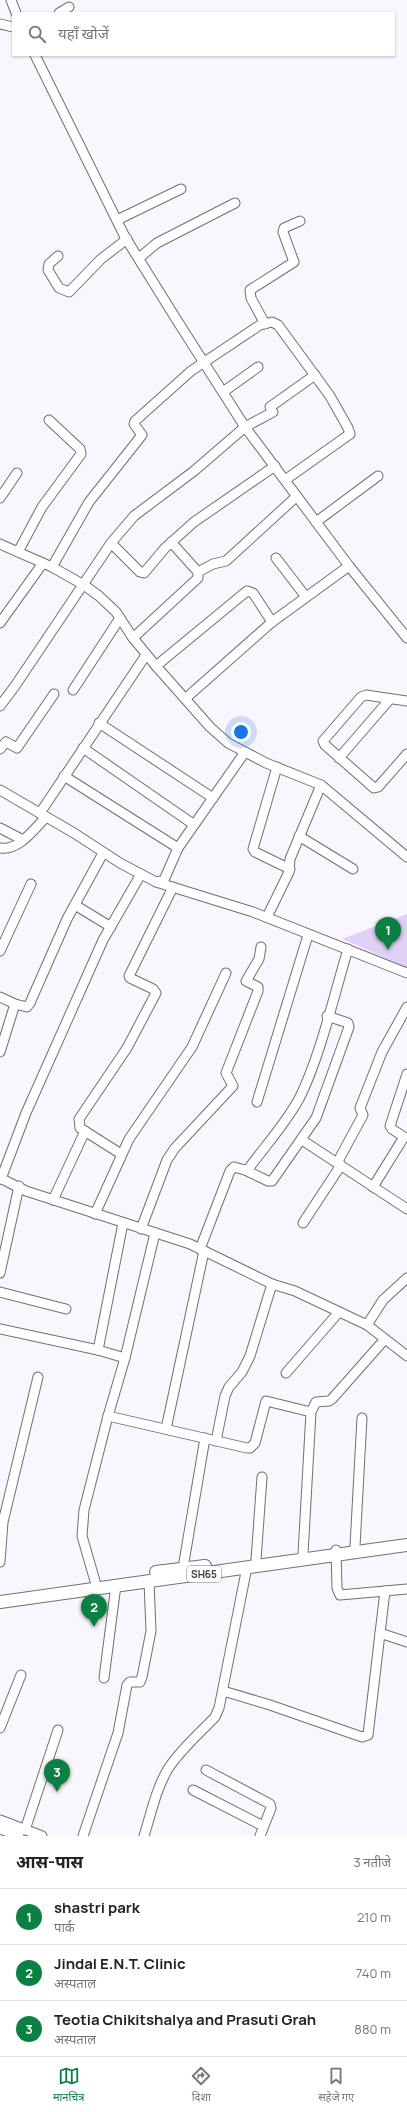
<!DOCTYPE html>
<html lang="hi">
<head>
<meta charset="utf-8">
<style>
  body { margin:0; font-family:Manrope,"Noto Sans Devanagari",sans-serif; background:#f6f6f6; color:#222 }
  .you { position:absolute; left:241px; top:732px; width:14px; height:14px; margin:-10px; border:3px solid #fff; border-radius:50%; background:#1a73e8; box-shadow:0 0 0 6px #1a73e833 }
  .badge { display:grid; place-items:center; width:26px; height:26px; border-radius:50%; background:#0b8043; color:#fff; font-size:13px; font-weight:700 }
  .pin { position:absolute; translate:-50% -33px; filter:drop-shadow(0 1px 2px #0008) }
  .pin::after { content:''; position:absolute; top:21px; width:14px; height:12px; background:inherit; clip-path:polygon(0 0,100% 0,50% 100%) }
  .list { margin:0; padding:0; list-style:none }
  h2 { display:flex; justify-content:space-between; align-items:center; height:52px; margin:0; padding:0 16px; font-size:17px }
  h2 small { font-size:13px; font-weight:400; color:#767676 }
  .list li { display:grid; grid-template-columns:26px 1fr auto; gap:12px; align-items:center; box-sizing:border-box; height:56px; padding:0 16px; border-top:1px solid #e0e0e0 }
  .list b { display:block; font-size:15px; white-space:nowrap }
  .list p { margin:0; font-size:13px; white-space:nowrap; color:#767676 }
  .list em { font-size:13px; font-style:normal; color:#767676 }
  .icon { flex:none; width:22px; height:22px; fill:none; stroke:currentColor; stroke-width:2; stroke-linecap:round; stroke-linejoin:round }
  .map { position:relative; flex:none; width:407px; height:1836px; overflow:hidden }
  .search { position:absolute; background:#fff; box-shadow:0 1px 3px #0004; left:12px; right:12px; top:12px; height:44px; display:flex; align-items:center; gap:10px; box-sizing:border-box; padding:0 14px; border-radius:0px; color:#767676; font-size:15px }
  .sheet { height:220px; background:#fff }
  nav { display:flex; justify-content:space-around; align-items:center; box-sizing:border-box; height:56px; border-top:1px solid #e0e0e0; background:#fff; font-size:11px; color:#767676 }
  nav a { display:grid; justify-items:center; gap:2px }
  nav .on { color:#0b8043 }
  .map>svg:first-child { display:block }
  .green { fill:#e1d0f6 }
  .lines { fill:none; stroke-linecap:round; stroke-linejoin:round }
  .minor-casing { stroke:#716e76; stroke-width:11 }
  .major-casing { stroke:#716e76; stroke-width:14 }
  .minor { stroke:#fff; stroke-width:9 }
  .major { stroke:#fff; stroke-width:12 }
  .labels { text-anchor:middle; stroke-width:4; stroke-linejoin:round; paint-order:stroke }
  .shield { fill:#fff; stroke:#777679; stroke-width:1 }
  .shield-label { font-size:10px; font-weight:bold; fill:#3d3b3f }
</style>
</head>
<body>
<div class="map">
<svg width="407" height="1836" viewBox="0 0 407 1836">
  <rect width="100%" height="100%" fill="#faf6fe"/>
  <path class="green" d="M407,914V967L342,939Z"/>
  <g class="lines">
    <defs>
      <g id="minor">
        <path d="M11,0L16,13"/>
        <path d="M59,13L69,7"/>
        <path d="M0,24L13,27"/>
        <path d="M35,55L125,237L178,322L245,427L349,566L407,638"/>
        <path d="M117,220L181,189"/>
        <path d="M58,256L49,264L48,270L59,288L69,292L101,259L127,239"/>
        <path d="M139,258L157,243L235,203"/>
        <path d="M265,324L251,298L250,290L294,262L283,232L284,228L300,221"/>
        <path d="M223,392L258,367"/>
        <path d="M270,407L315,375"/>
        <path d="M0,498L17,473"/>
        <path d="M316,522L378,476"/>
        <path d="M111,543L140,572L144,573L165,548L194,522L275,466"/>
        <path d="M0,544L52,567L84,585L99,596L116,612L133,638L156,666L210,727L228,743L266,763L321,785L407,857"/>
        <path d="M18,552L42,507L81,454L80,449L49,420"/>
        <path d="M276,558L306,597"/>
        <path d="M52,567L89,502L142,435L134,424L135,421L191,371L260,325L272,322L278,325L330,396L348,428L350,434L285,480"/>
        <path d="M198,572L213,564L226,561L297,496"/>
        <path d="M0,623L43,563"/>
        <path d="M133,638L198,578V572L171,542"/>
        <path d="M156,666L247,591L253,593L272,622"/>
        <path d="M73,690L120,618"/>
        <path d="M186,698L272,622L349,566"/>
        <path d="M407,701L366,695L361,697L323,741L325,745L374,788L378,787L407,754"/>
        <path d="M0,706L15,686L111,543L134,516L194,471L245,427L273,412"/>
        <path d="M99,723L213,798"/>
        <path d="M83,748L193,824"/>
        <path d="M0,749L6,742L17,748L54,694"/>
        <path d="M339,758L390,699"/>
        <path d="M277,767L253,849L255,852L290,869"/>
        <path d="M64,776L178,848"/>
        <path d="M0,790L74,833L120,863L156,882L253,912L407,973"/>
        <path d="M40,813L146,655"/>
        <path d="M0,828L23,840"/>
        <path d="M299,836L353,869"/>
        <path d="M0,848C19,851 34,829 46,817"/>
        <path d="M156,882L164,880L178,848L245,752"/>
        <path d="M75,905L111,927"/>
        <path d="M267,917L289,872L290,859L321,785"/>
        <path d="M0,951L31,884"/>
        <path d="M0,997L15,1004L0,1052"/>
        <path d="M15,1004L27,1007L30,1003L67,919L103,853"/>
        <path d="M257,1102L308,935"/>
        <path d="M302,1140L407,1209"/>
        <path d="M121,1154L80,1128L79,1119L127,1048L156,993L153,989L130,978L129,976L173,887"/>
        <path d="M337,1163L363,1115L360,1108L382,1052L407,1007"/>
        <path d="M245,1170L268,1181H272L316,1118L349,1027L348,1023L327,1016"/>
        <path d="M0,1178L26,1191L190,1244L272,1284L295,1291L367,1325L407,1356"/>
        <path d="M1,1179L26,1113L103,940L141,874"/>
        <path d="M373,1187L404,1137L392,1129L390,1126L407,1074"/>
        <path d="M53,1200L85,1131"/>
        <path d="M95,1214L129,1139L192,1047L226,973"/>
        <path d="M303,1223L341,1165"/>
        <path d="M141,1229L167,1160L175,1148L233,1086L226,1073L258,991V987L246,981L259,959L261,947"/>
        <path d="M200,1249L230,1171L234,1167L245,1170L249,1168C266,1145 287,1122 300,1097C321,1054 334,995 348,949"/>
        <path d="M0,1273L19,1186"/>
        <path d="M0,1292L66,1309"/>
        <path d="M367,1325L383,1300L407,1278"/>
        <path d="M0,1329L98,1350L125,1358"/>
        <path d="M98,1350L123,1223"/>
        <path d="M286,1373L339,1312"/>
        <path d="M108,1416L247,1448H250L255,1443L266,1401L311,1412"/>
        <path d="M166,1429L204,1251"/>
        <path d="M216,1441L225,1396L229,1387L242,1372L250,1356L272,1284"/>
        <path d="M355,1546L362,1418"/>
        <path d="M303,1554L311,1412L316,1402L329,1401L332,1399L385,1339"/>
        <path d="M256,1560L262,1477"/>
        <path d="M0,1562L3,1522L38,1377"/>
        <path d="M183,1568L205,1438"/>
        <path d="M95,1581L82,1536L84,1510L108,1416L125,1358L155,1233"/>
        <path d="M385,1591L407,1589"/>
        <path d="M380,1633L407,1642"/>
        <path d="M104,1678L116,1585"/>
        <path d="M223,1691L270,1705L362,1737L368,1735L385,1591L340,1595L337,1588L336,1550"/>
        <path d="M0,1728L21,1675"/>
        <path d="M206,1770L270,1804L271,1808L260,1836"/>
        <path d="M193,1790L263,1826"/>
        <path d="M0,1820L42,1836"/>
        <path d="M0,1829L19,1836"/>
        <path d="M25,1830L58,1730"/>
        <path d="M83,1836L118,1733L127,1685L130,1682H140L142,1677L151,1631L149,1581"/>
        <path d="M144,1836C151,1814 156,1789 168,1769C180,1750 199,1734 215,1717L219,1708L247,1567"/>
      </g>
      <g id="major">
        <path d="M156,1572L205,1566"/>
        <path d="M0,1602L407,1545"/>
      </g>
    </defs>
    <use href="#minor" class="minor-casing"/>
    <use href="#major" class="major-casing"/>
    <use href="#minor" class="minor"/>
    <use href="#major" class="major"/>
  </g>
  <g class="labels">
    <rect class="shield" x="187" y="1566" width="34" height="16" rx="3"/>
    <g class="shield-label">
      <text x="204" y="1578">SH65</text>
    </g>
  </g>
</svg>
<div class="you"></div>
<div class="pin badge" style="left:388px;top:950px">1</div>
<div class="pin badge" style="left:94px;top:1627px">2</div>
<div class="pin badge" style="left:57px;top:1792px">3</div>
<div class="search"><svg class="icon" aria-label="search" viewBox="0 0 24 24"><circle cx="10" cy="10" r="6"/><path d="M15 15l6 6"/></svg>यहाँ खोजें</div>
</div>
<section class="sheet">
<h2>आस-पास<small>3 नतीजे</small></h2>
<ul class="list">
<li><span class="badge">1</span><div><b>shastri park</b><p>पार्क</p></div><em>210 m</em></li>
<li><span class="badge">2</span><div><b>Jindal E.N.T. Clinic</b><p>अस्पताल</p></div><em>740 m</em></li>
<li><span class="badge">3</span><div><b>Teotia Chikitshalya and Prasuti Grah</b><p>अस्पताल</p></div><em>880 m</em></li>
</ul>
</section>
<nav>
<a class="on"><svg class="icon" aria-label="map" viewBox="0 0 24 24"><path d="M3 6l6-2 6 2 6-2v14l-6 2-6-2-6 2zM9 4v14M15 6v14"/></svg>मानचित्र</a>
<a><svg class="icon" aria-label="directions" viewBox="0 0 24 24"><path d="M12 3l9 9-9 9-9-9zM9 14v-3h6M13 9l2 2-2 2"/></svg>दिशा</a>
<a><svg class="icon" aria-label="saved" viewBox="0 0 24 24"><path d="M7 4h10v16l-5-4-5 4z"/></svg>सहेजे गए</a>
</nav>
</body>
</html>
